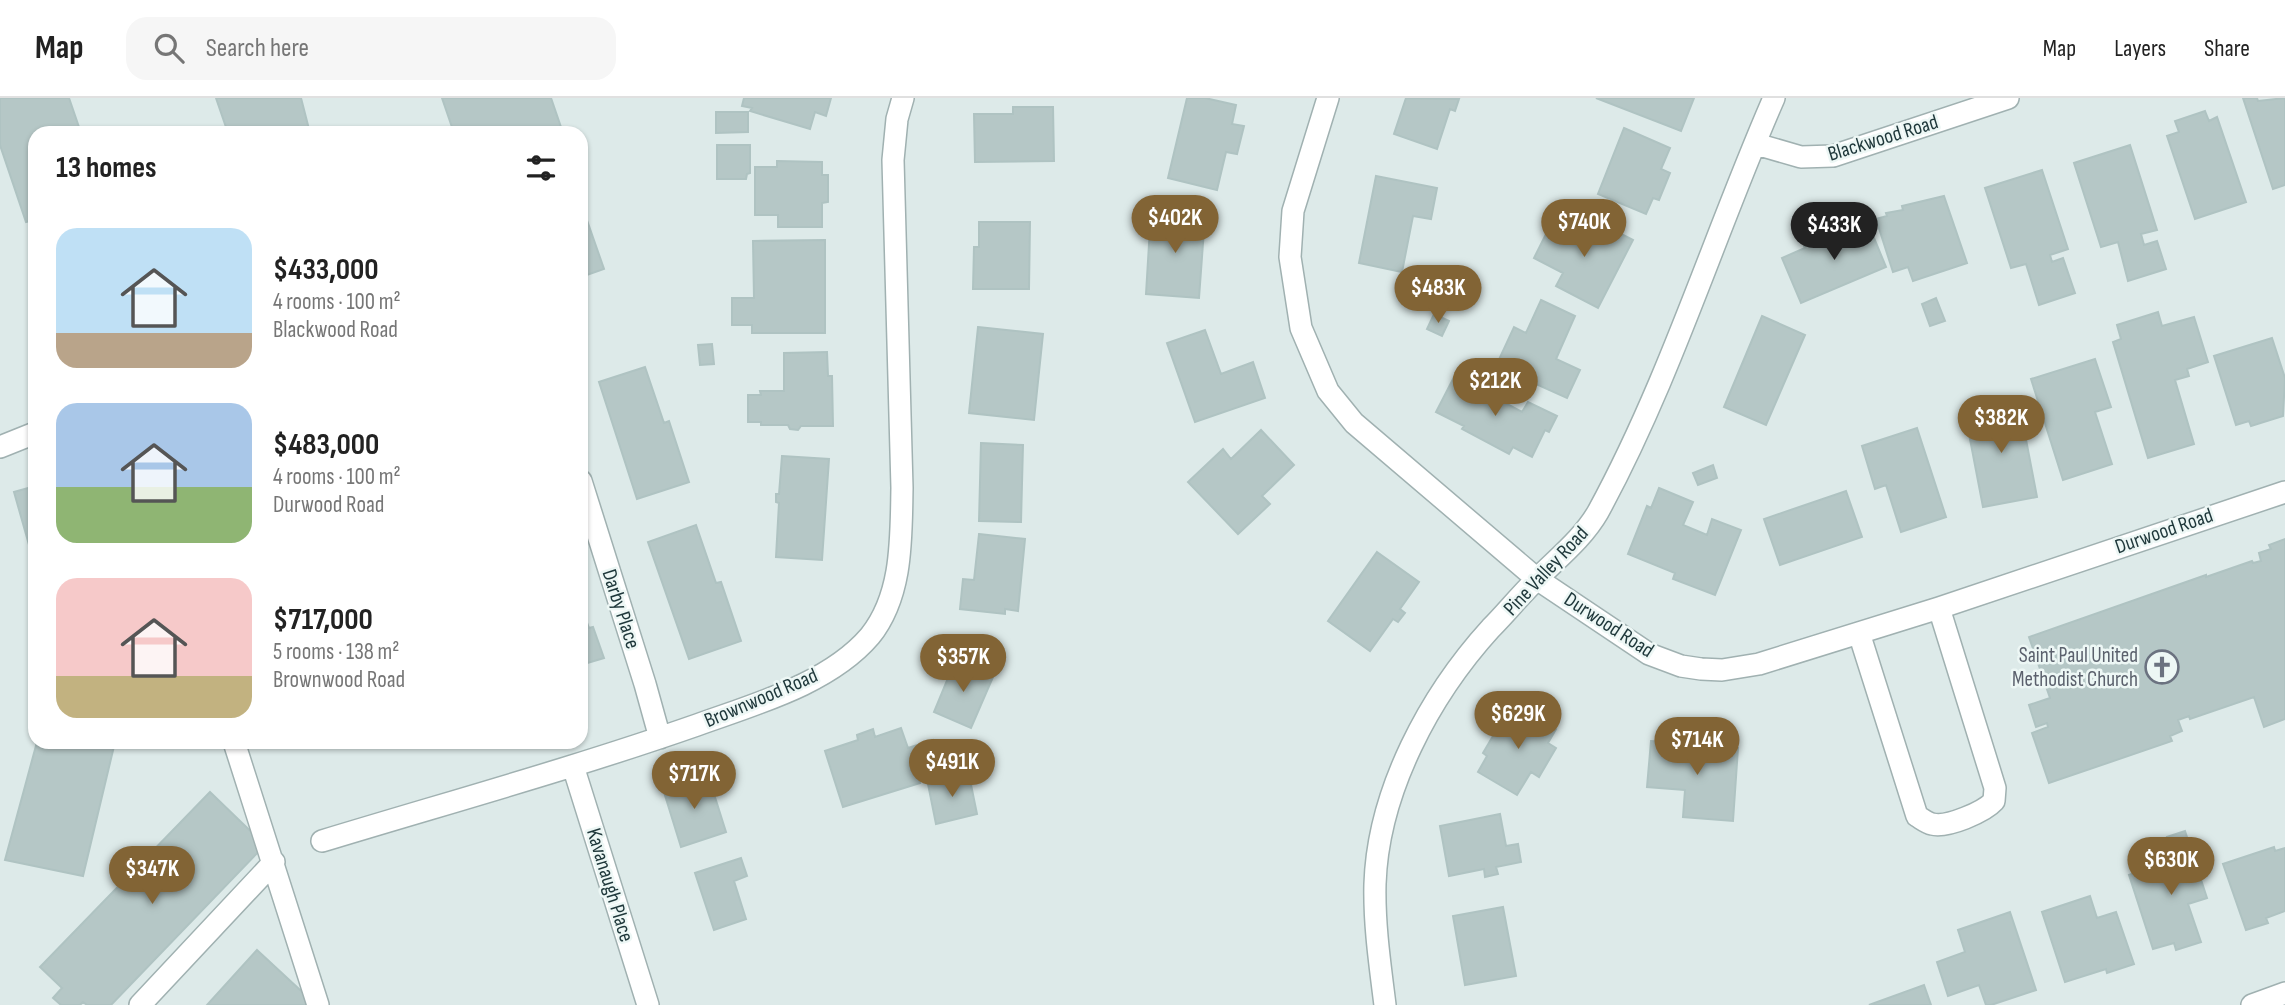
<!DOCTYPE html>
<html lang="en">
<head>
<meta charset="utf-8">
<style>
	body { margin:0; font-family:"Sofia Sans Condensed",sans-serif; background:#f6f6f6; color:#222; height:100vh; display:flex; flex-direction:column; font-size:26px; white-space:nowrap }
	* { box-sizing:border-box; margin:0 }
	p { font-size:23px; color:#767676 }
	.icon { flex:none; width:38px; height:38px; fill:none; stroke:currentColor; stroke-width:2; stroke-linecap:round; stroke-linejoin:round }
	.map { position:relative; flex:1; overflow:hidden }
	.side { position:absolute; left:28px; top:28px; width:560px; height:623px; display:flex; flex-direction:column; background:#fff; border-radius:21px; box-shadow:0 2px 5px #0004 }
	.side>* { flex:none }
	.price { position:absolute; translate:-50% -60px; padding:0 16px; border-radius:24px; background:#826435; color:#fff; font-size:23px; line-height:46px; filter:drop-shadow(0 2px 4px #0008) }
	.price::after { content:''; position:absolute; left:50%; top:42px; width:21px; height:16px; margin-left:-10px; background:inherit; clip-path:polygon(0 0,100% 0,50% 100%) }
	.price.on { background:#222; color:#fff }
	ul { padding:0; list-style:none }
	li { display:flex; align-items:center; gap:21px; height:175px; padding:0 28px }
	li span { display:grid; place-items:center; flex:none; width:196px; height:140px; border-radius:21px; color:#555 }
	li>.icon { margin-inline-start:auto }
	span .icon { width:84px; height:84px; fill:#fffc; stroke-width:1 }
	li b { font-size:30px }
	h2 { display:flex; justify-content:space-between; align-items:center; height:84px; padding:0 28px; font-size:30px }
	header { display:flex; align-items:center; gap:42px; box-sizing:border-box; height:98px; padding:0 35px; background:#fff; border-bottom:2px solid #e0e0e0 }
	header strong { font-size:33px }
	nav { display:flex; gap:38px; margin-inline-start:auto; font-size:24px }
	.search { width:490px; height:63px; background:#f6f6f6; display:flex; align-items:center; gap:18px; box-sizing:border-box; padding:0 24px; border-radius:21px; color:#767676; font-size:26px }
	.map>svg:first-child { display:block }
	.building { fill:#b5c7c6; stroke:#afc3c2; stroke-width:2 }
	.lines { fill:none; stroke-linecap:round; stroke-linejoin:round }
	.minor-casing { stroke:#a0b1b1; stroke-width:24 }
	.minor { stroke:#fff; stroke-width:21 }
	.labels { text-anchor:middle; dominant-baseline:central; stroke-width:5; stroke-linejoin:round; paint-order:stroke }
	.street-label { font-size:21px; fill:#1e373a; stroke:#edf7f5 }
	.worship-label { font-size:21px; fill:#5b616d; stroke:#edf7f5; text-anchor:end }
</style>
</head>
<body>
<header>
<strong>Map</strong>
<div class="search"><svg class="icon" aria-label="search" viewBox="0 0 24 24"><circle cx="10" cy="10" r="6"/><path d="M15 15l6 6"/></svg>Search here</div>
<nav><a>Map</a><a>Layers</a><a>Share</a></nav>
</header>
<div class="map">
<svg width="2285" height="907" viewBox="0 0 2285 907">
	<rect width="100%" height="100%" fill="#ddeae9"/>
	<path class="building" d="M 0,0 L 69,0 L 81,35 L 35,35 L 35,130 L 33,131 L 30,123 L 26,124 L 0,47 Z
		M 216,0 L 301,0 L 310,35 L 228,35 Z
		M 442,0 L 551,0 L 563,35 L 454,35 Z
		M 744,0 L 831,0 L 826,18 L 815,14 L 810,31 L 750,13 L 752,10 L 742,8 Z
		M 1187,0 L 1205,0 L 1236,7 L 1232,26 L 1244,28 L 1237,56 L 1226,54 L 1217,92 L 1168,80 Z
		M 1406,0 L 1459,1 L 1455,13 L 1450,11 L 1437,51 L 1394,36 Z
		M 1596,0 L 1694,0 L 1681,33 Z
		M 2243,0 L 2257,0 L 2258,3 L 2285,0 L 2285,87 L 2273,91 Z
		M 1013,9 L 1053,9 L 1054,63 L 975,64 L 974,16 L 1013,16 Z
		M 2205,13 L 2209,23 L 2217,19 L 2246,104 L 2195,121 L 2167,38 L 2179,34 L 2175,23 Z
		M 716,14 L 748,14 L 748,34 L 716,35 Z
		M 1624,30 L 1670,50 L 1661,71 L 1670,75 L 1659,102 L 1653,100 L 1646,116 L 1598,96 Z
		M 717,47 L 750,47 L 750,75 L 747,76 L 746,81 L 717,81 Z
		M 2130,47 L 2157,132 L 2141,136 L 2144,147 L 2157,143 L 2166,171 L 2128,183 L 2118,144 L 2101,149 L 2074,65 Z
		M 777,63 L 822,64 L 822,77 L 828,77 L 828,104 L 822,105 L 822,129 L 778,129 L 778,117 L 755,117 L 755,69 L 777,69 Z
		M 2042,72 L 2068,151 L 2050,157 L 2052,164 L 2063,160 L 2075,195 L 2039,207 L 2026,166 L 2011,170 L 1985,90 Z
		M 1376,78 L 1437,90 L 1431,121 L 1413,118 L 1402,174 L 1359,165 Z
		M 1944,98 L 1967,165 L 1913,183 L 1908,169 L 1893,174 L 1876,121 L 1887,118 L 1886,115 L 1903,112 L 1902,108 Z
		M 581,105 L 604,171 L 581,179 Z
		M 1151,113 L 1205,118 L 1199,200 L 1146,196 Z
		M 1553,122 L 1587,140 L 1596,123 L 1633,142 L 1598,210 L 1556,188 L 1563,175 L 1534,160 Z
		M 1867,123 L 1886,169 L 1801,205 L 1782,160 L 1805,150 L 1804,148 Z
		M 979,124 L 1030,124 L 1029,191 L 973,191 L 974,149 L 979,149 Z
		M 825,142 L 825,235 L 752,235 L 752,227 L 732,227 L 732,200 L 754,200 L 753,143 Z
		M 1936,200 L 1945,223 L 1930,228 L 1922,206 Z
		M 1541,202 L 1575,218 L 1556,261 L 1580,272 L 1567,300 L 1496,268 L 1514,229 L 1526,235 Z
		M 2158,214 L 2162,228 L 2194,219 L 2208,264 L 2187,271 L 2189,278 L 2175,282 L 2194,346 L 2148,360 L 2113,244 L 2121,241 L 2117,227 Z
		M 1434,216 L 1449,223 L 1442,238 L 1427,231 Z
		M 1762,218 L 1805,237 L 1766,327 L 1724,309 Z
		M 978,229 L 1043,236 L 1034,322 L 969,315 Z
		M 1205,232 L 1221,276 L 1253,264 L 1265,300 L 1195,324 L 1167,245 Z
		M 2272,240 L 2285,280 L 2283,318 L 2251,328 L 2249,323 L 2236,327 L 2214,258 Z
		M 712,246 L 714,266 L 700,267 L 698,247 Z
		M 827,254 L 828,278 L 832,278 L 833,328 L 801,328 L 798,332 L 790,331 L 788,327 L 761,327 L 761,324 L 748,324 L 748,297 L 761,297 L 760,293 L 784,293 L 784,255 Z
		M 2095,261 L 2111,309 L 2095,314 L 2112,366 L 2063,382 L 2031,281 Z
		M 645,269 L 664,325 L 669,323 L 689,384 L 637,401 L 599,284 Z
		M 1454,279 L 1475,290 L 1478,285 L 1492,292 L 1490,297 L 1522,314 L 1528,304 L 1557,318 L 1549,334 L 1545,332 L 1532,359 L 1513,349 L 1509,356 L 1462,331 L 1464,328 L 1436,314 Z
		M 2019,305 L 2037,399 L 1983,409 L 1965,315 Z
		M 1917,330 L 1946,419 L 1901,434 L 1886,387 L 1875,391 L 1862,348 Z
		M 1261,332 L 1294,367 L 1262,398 L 1270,406 L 1238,436 L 1188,384 L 1223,351 L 1231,361 Z
		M 981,345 L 1023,347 L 1021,424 L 979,423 Z
		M 782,358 L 829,361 L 822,462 L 776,459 L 779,405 L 776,404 L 776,396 L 779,396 Z
		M 1713,367 L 1717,380 L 1698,387 L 1693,375 Z
		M 35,388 L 35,468 L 14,394 Z
		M 1659,390 L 1693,404 L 1683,427 L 1707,437 L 1712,421 L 1741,432 L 1715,497 L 1673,481 L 1675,475 L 1628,456 L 1647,408 L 1651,410 Z
		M 1846,393 L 1862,439 L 1780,467 L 1764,421 Z
		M 696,427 L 716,485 L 721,484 L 741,543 L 689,561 L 648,444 Z
		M 979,436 L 1025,441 L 1018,513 L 1005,511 L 1005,516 L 960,511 L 963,481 L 974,482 Z
		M 2285,441 L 2285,621 L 2264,629 L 2254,599 L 2190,621 L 2189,618 L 2178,622 L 2182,633 L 2170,638 L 2172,643 L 2049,685 L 2032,635 L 2048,629 L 2047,625 L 2036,629 L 2029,607 L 2050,600 L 2029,539 L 2206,477 L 2206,479 L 2252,463 L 2253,465 L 2261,463 L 2259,455 L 2271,451 L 2269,447 Z
		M 1377,454 L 1419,484 L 1400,511 L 1405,515 L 1398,524 L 1393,521 L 1370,553 L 1328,523 Z
		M 581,508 L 589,530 L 593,529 L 604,560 L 581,567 Z
		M 955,563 L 993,579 L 971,630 L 934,614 Z
		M 1516,608 L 1556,631 L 1548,645 L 1556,650 L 1539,679 L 1531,674 L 1517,697 L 1478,674 L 1487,658 L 1483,655 L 1503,621 L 1507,623 Z
		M 901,630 L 908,650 L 933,642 L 944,673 L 919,681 L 920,685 L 843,709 L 825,653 L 858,642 L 857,637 L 873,631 L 875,639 Z
		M 1651,643 L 1738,650 L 1733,723 L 1683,719 L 1685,692 L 1647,689 Z
		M 37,644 L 115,644 L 83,778 L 5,762 Z
		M 708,677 L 726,734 L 681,749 L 663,691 Z
		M 969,677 L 977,716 L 936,726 L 928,686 Z
		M 210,694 L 265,747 L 111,907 L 87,907 L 83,904 L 80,907 L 61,907 L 53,900 L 62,890 L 40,869 Z
		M 1500,716 L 1506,748 L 1518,746 L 1521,764 L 1496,769 L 1498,776 L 1485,779 L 1484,771 L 1449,778 L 1440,728 Z
		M 2185,733 L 2207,800 L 2188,806 L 2201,844 L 2176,852 L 2174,845 L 2153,851 L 2129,777 L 2174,762 L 2167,739 Z
		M 2274,749 L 2275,753 L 2285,750 L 2285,813 L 2266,820 L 2268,825 L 2246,832 L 2223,766 Z
		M 741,760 L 747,778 L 734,783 L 746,821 L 714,832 L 695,775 Z
		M 2090,798 L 2097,820 L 2116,814 L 2134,866 L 2107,875 L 2106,871 L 2065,884 L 2042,814 Z
		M 1503,809 L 1516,878 L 1465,887 L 1453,818 Z
		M 2010,814 L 2036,892 L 1991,907 L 1986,907 L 1979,887 L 1948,898 L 1937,864 L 1965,854 L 1958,832 Z
		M 257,852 L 313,904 L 311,907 L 207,907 Z
		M 1924,887 L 1931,907 L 1869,907 Z"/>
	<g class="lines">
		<defs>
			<path id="minor" d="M 1328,0 L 1293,113 L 1290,159 L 1301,230 L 1328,293 L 1354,325 L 1537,481 L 1649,556 L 1681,568 L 1701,571 L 1722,572 L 1759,566 L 1939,510 L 2285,394
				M 1756,46 L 1801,59 L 1833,58 L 2008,0
				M 0,349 L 35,335
				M 581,383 L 645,586 L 660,640
				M 1859,535 L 1917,718 C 1922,721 1927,725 1932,726 C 1947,730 1984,714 1994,703 L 1995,690 L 1939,510
				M 234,644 L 318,907
				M 573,668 L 648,907
				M 322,743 C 447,705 574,670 697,627 C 755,606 829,586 870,538 C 903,497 901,440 902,390 L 893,62 L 897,21 L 903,0
				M 140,907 L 274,764
				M 1385,907 C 1380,867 1374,826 1375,786 C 1378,693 1430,597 1491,530 C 1507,514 1521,496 1538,480 C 1559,459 1583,440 1598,414 C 1670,282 1714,137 1774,0
				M 2252,907 L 2285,895"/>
		</defs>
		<use href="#minor" class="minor-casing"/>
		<use href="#minor" class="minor"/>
	</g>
	<defs>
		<symbol id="church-ring" viewBox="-11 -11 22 22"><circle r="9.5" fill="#edf7f5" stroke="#6b7280" stroke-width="1.5"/><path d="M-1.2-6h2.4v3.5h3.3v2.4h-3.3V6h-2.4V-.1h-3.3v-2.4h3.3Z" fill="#6b7280"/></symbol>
	</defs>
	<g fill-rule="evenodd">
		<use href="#church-ring" x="2143" y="550" width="38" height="38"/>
	</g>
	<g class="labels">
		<g class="street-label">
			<text transform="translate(1883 40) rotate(-17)">Blackwood Road</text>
			<text transform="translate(2164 433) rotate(-19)">Durwood Road</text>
			<text transform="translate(1546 473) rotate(-47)">Pine Valley Road</text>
			<text transform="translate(621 511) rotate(72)">Darby Place</text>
			<text transform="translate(1609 527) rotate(33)">Durwood Road</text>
			<text transform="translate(761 600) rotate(-23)">Brownwood Road</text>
			<text transform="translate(610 787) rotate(73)">Kavanaugh Place</text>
		</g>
		<g class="worship-label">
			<text x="2138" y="557">Saint Paul United<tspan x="2138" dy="24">Methodist Church</tspan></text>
		</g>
	</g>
</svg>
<b class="price" style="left:1175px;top:157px">$402K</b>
<b class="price" style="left:1584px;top:161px">$740K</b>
<b class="price on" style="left:1834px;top:164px">$433K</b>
<b class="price" style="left:1438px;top:227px">$483K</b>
<b class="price" style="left:1495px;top:320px">$212K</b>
<b class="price" style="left:2001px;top:357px">$382K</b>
<b class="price" style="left:963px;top:596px">$357K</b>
<b class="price" style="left:1518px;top:653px">$629K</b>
<b class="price" style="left:1697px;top:679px">$714K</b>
<b class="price" style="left:952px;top:701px">$491K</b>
<b class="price" style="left:694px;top:713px">$717K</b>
<b class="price" style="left:2171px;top:799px">$630K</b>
<b class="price" style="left:152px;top:808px">$347K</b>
<section class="side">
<h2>13 homes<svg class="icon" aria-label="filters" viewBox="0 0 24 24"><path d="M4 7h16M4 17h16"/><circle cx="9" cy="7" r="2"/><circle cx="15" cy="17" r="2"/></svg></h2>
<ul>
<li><span style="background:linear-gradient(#bfe0f5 75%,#b9a48a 0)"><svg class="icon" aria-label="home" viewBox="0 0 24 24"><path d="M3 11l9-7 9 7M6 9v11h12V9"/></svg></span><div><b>$433,000</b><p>4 rooms · 100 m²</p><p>Blackwood Road</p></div></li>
<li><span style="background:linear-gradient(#a9c7e8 60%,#8fb573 0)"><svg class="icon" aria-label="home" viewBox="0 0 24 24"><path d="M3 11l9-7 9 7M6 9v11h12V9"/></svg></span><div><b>$483,000</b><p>4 rooms · 100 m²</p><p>Durwood Road</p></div></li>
<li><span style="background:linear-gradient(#f6c9c9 70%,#c2b280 0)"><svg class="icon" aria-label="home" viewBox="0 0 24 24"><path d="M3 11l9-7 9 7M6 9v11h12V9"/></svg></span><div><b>$717,000</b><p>5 rooms · 138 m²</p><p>Brownwood Road</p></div></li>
</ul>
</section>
</div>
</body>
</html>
